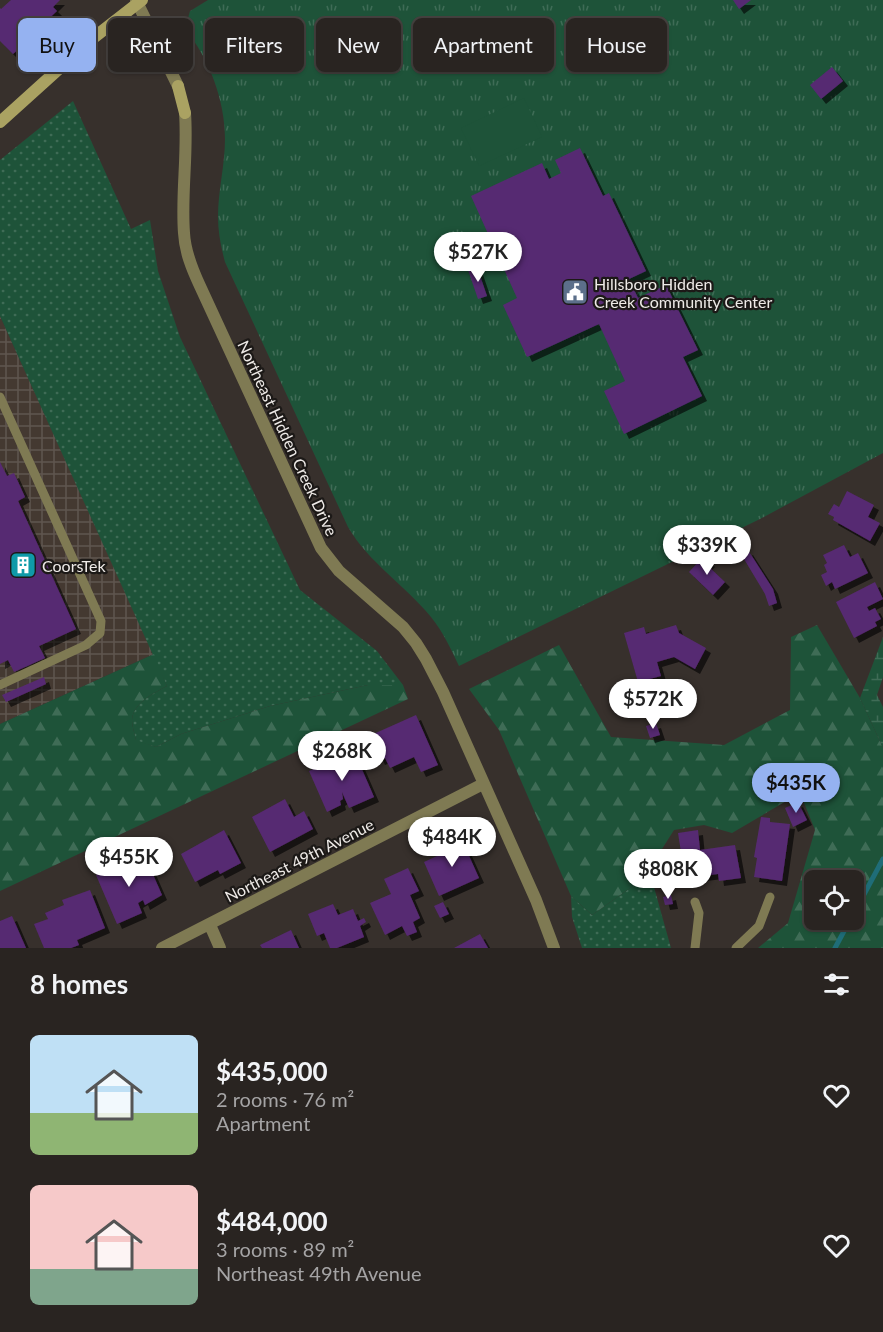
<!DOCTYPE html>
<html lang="en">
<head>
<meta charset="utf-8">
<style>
	body { margin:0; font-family:Lato,sans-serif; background:#312c2a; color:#f1f3f6; height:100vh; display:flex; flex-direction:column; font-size:22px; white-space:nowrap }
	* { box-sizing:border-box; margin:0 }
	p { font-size:20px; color:#a5a4a5 }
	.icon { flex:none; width:33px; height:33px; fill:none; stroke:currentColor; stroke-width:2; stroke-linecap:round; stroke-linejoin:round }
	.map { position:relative; height:948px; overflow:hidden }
	.panel { display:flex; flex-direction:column; background:#292421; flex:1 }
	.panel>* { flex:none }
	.banner { position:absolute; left:18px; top:18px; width:848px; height:54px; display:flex; gap:12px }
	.buttons { position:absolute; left:804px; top:870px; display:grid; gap:12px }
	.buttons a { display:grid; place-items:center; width:60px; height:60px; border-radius:9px; background:#292421; box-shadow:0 2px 4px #0004,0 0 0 2px #45413f; font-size:30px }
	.price { position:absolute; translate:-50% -51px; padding:0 14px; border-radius:21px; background:#fff; color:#222; font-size:20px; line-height:39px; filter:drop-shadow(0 2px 3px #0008) }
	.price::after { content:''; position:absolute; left:50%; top:36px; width:18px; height:14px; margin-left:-9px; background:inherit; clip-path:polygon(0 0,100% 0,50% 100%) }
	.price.selected { background:#95b2f1; color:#111 }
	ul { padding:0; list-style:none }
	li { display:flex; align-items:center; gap:18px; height:150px; padding:0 30px }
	li span { display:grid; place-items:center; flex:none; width:168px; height:120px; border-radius:9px; color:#555 }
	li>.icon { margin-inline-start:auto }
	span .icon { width:72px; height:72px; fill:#fffc; stroke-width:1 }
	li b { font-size:26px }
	h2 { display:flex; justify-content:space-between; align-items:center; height:72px; padding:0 30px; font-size:26px }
	.chip { padding:0 21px; border-radius:9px; background:#292421; box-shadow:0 2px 4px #0004,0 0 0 2px #45413f; font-size:21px; line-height:54px }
	.chip.selected { background:#95b2f1; color:#111 }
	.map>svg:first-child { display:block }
	.industrial { fill:url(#industrial-grid) }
	.grass { fill:url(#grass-dots) }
	.forest { fill:url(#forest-firs); fill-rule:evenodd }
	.wetland { fill:url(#wetland-marsh) }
	.park { fill:url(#park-tufts) }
	.pitch { fill:#1e5339 }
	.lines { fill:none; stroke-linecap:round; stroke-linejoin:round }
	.stream { stroke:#1f6d78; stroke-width:5 }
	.building { fill:#572972; filter:url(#shadow) }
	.lane { stroke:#7f7a53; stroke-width:9 }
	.street { stroke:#7f7a53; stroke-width:12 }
	.secondary { stroke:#aaa262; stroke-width:12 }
	.labels { text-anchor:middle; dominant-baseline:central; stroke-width:4.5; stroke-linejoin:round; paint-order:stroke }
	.poi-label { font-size:16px; fill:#eeeae7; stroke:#1c1917; text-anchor:start }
	.street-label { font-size:16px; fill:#eeeae7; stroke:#1c1917 }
</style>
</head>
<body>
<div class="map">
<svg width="883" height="948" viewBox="0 0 883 948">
	<defs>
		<pattern id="industrial-grid" width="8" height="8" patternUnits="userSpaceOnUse" patternTransform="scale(1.5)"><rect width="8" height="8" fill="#443931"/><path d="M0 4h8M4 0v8" fill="none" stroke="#5f564f"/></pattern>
		<pattern id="grass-dots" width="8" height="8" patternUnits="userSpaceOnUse" patternTransform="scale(1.5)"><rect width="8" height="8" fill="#1e5339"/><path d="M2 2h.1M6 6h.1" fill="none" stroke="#3f6c56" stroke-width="1.8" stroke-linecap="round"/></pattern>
		<pattern id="forest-firs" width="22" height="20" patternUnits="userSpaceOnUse" patternTransform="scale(1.5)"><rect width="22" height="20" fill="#1e5339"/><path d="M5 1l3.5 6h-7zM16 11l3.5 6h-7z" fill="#3f6c56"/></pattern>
		<pattern id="wetland-marsh" width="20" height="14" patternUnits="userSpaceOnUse" patternTransform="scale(1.5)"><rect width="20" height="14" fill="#1e5339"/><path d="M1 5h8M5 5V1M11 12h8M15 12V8" fill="none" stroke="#3f6c56"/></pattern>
		<pattern id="park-tufts" width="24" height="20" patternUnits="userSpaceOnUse" patternTransform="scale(1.5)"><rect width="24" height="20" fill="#1e5339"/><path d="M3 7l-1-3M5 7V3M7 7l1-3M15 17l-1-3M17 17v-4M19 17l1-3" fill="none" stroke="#3f6c56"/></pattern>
		<filter id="shadow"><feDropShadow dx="5" dy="5" stdDeviation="0" flood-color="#0009"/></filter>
	</defs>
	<rect width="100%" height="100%" fill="#37302c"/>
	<path class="industrial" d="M 0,316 L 154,654 L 0,724 Z"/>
	<path class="grass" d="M 73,101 L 131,229 L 150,220 L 158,271 L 180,337 L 300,590 L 377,651 L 403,685 L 368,685 L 270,706 L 181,734 L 156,747 L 136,741 C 135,735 132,726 132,720 C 133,703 154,693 167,686 L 0,316 L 0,160 Z
		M 651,868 L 652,880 L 671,948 L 582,948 L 572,917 L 571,896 L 592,915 L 643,879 Z"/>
	<path class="forest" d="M 817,625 L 860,698 L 883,748 L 883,948 L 758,948 L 788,923 L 815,830 L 800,793 L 732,833 L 704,825 L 674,830 L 643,879 L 592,915 L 571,896 L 499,730 L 469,689 L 559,645 L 611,737 L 724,745 L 790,710 L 791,637 ZM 814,880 L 854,880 L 854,920 L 814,920 Z
		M 154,654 L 167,686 C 154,693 133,703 132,720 C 132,726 135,735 136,740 L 156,747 L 181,734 L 270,706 L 368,685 L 403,685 L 408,699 L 0,891 L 0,724 Z"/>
	<path class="wetland" d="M 883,637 L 883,677 L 877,695 L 883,707 L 883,748 L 860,698 Z"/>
	<path class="park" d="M 208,0 L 883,0 L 883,453 L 760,519 L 459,666 C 451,649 443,632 431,617 C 405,585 369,563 348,527 L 225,262 C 221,247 218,232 218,217 C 218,191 225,165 225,139 C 225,100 209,58 185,29 L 190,11 Z"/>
	<path class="pitch" d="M 524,98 L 542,137 L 479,166 L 461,128 Z"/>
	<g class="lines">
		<path class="stream" d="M 854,913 L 883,859
			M 835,948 L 850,920"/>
	</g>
	<path class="building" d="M 11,0 L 60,0 L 53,7 L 57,11 L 41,26 L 43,28 L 13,54 L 0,41 L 0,8 L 1,9 Z
		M 733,0 L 751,0 L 739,9 Z
		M 832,67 L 843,81 L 821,99 L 810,85 Z
		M 580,148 L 603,196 L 609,193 L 646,271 L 629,279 L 638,298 L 666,285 L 698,350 L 683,357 L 702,396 L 624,434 L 604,391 L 625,381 L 599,324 L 527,357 L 503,305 L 517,298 L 471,196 L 542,163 L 549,179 L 561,173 L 555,160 Z
		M 477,267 L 487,296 L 478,299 L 468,270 Z
		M 0,462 L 7,476 L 14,473 L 25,497 L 18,501 L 76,629 L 39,646 L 45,658 L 14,672 L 8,660 L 0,664 Z
		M 847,491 L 874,505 L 868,517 L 880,523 L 870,541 L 833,520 L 834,517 L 828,514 L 834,504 L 839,507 Z
		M 844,545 L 850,557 L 858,553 L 868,573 L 835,589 L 832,582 L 826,586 L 821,575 L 827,572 L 824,565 L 827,563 L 823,555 Z
		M 748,550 L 773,589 L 777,603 L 769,606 L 765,594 L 741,554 Z
		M 703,557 L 710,562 L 707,565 L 725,582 L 713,595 L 689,572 Z
		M 875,582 L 883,599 L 867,607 L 869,611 L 875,608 L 881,619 L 875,622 L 877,626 L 854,638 L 836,602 Z
		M 676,625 L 679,633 L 706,648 L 695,669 L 674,657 L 657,662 L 661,676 L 638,682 L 624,633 L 644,627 L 646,634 Z
		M 44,677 L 46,684 L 6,702 L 2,695 Z
		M 416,715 L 438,765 L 421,772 L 414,757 L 390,768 L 385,758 L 380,760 L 369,736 Z
		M 656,723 L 660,735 L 650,738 L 646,726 Z
		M 354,751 L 374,797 L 349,808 L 342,792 L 343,799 L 340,801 L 341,805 L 327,812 L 309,771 Z
		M 285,799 L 294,817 L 304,811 L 313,829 L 270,852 L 252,817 Z
		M 798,802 L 807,820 L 793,827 L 785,808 Z
		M 761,817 L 770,818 L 770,822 L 790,824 L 782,881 L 754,877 L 757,858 L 754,857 Z
		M 224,830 L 241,863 L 220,874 L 218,870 L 195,882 L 181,854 Z
		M 698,830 L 700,850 L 735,845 L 741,878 L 719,881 L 718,874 L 685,878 L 685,875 L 668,877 L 665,854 L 681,852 L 678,833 Z
		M 461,838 L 479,878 L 439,896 L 424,862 L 450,850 L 447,844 Z
		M 144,854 L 162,895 L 145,905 L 143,900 L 138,903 L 142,913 L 117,924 L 96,875 Z
		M 408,868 L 419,891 L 410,895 L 420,918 L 413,922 L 417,932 L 407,936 L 402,926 L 385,935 L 370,903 L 391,894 L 384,879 Z
		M 90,890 L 105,928 L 77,940 L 79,945 L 71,948 L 44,948 L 34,924 L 48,919 L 45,913 L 64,905 L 62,900 Z
		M 671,895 L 673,904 L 665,905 L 663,897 Z
		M 443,902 L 449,914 L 440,918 L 434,906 Z
		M 333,904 L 338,915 L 353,909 L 358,921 L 364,918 L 366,922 L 360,926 L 364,937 L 337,948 L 330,948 L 324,933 L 317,936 L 308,914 Z
		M 12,916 L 26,948 L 0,948 L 0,921 Z
		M 291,930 L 299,948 L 262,948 L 260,945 Z
		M 480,934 L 488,948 L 454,948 Z"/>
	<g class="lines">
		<path class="lane" d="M 0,397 L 101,621 L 100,633 L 86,645 L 0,685
			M 695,948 L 699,913 L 695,902
			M 736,948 L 759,926 L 770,897"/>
		<path class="street" d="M 136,0 L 178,86
			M 185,113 C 188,154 181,194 184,233 C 185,252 192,269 200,286 L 321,548 L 339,571 L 403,627 L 416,643 L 426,659 L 443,692 L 536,900 L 554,948
			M 210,925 L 220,948
			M 162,948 L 483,784"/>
		<path class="secondary" d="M 178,86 L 185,113
			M 0,122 L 92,39 L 142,0"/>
	</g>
	<defs>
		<symbol id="civic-square" viewBox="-11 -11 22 22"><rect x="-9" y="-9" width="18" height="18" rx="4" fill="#5c6f8a" stroke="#1c1917"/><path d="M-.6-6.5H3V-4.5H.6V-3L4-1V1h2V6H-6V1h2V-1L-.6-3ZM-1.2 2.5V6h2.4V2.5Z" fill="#fff"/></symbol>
		<symbol id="building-square" viewBox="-11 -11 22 22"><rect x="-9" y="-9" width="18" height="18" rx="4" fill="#0f9aa8" stroke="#1c1917"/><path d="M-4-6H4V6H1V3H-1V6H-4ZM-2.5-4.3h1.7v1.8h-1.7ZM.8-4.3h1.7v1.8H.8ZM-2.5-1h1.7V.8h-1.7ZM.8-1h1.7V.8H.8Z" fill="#fff"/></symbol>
	</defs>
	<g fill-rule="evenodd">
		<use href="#civic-square" x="560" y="277" width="30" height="30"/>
		<use href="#building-square" x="8" y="550" width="30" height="30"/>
	</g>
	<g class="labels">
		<g class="poi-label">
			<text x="594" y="283">Hillsboro Hidden<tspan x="594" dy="18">Creek Community Center</tspan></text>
			<text x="42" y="565">CoorsTek</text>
		</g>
		<g class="street-label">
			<text transform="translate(288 438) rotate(65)">Northeast Hidden Creek Drive</text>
			<text transform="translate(299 860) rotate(-27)">Northeast 49th Avenue</text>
		</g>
	</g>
</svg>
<div class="buttons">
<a><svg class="icon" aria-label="locate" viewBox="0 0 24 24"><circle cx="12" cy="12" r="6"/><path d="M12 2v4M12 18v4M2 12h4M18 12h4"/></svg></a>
</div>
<b class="price" style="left:478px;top:283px">$527K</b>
<b class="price" style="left:707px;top:576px">$339K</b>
<b class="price" style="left:653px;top:730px">$572K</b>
<b class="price" style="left:342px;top:782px">$268K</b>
<b class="price selected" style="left:796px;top:814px">$435K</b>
<b class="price" style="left:452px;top:868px">$484K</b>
<b class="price" style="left:129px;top:888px">$455K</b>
<b class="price" style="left:668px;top:900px">$808K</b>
<div class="banner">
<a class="chip selected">Buy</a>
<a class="chip">Rent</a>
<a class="chip">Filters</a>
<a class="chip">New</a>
<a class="chip">Apartment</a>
<a class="chip">House</a>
</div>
</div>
<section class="panel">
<h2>8 homes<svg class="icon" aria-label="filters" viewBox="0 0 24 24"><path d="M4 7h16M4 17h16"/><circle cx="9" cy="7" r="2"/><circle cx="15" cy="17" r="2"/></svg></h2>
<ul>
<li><span style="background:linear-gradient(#bfe0f5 65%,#8fb573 0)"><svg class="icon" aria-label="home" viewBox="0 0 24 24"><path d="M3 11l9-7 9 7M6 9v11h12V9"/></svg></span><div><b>$435,000</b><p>2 rooms · 76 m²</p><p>Apartment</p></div><svg class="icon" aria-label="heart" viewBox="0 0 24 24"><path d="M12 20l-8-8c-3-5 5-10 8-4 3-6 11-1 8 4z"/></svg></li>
<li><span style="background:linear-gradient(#f6c9c9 70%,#7fa58c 0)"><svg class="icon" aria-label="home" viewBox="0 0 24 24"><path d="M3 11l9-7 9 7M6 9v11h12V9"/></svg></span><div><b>$484,000</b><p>3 rooms · 89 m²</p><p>Northeast 49th Avenue</p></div><svg class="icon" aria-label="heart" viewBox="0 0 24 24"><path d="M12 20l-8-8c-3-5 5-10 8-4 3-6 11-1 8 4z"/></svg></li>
</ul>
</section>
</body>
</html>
